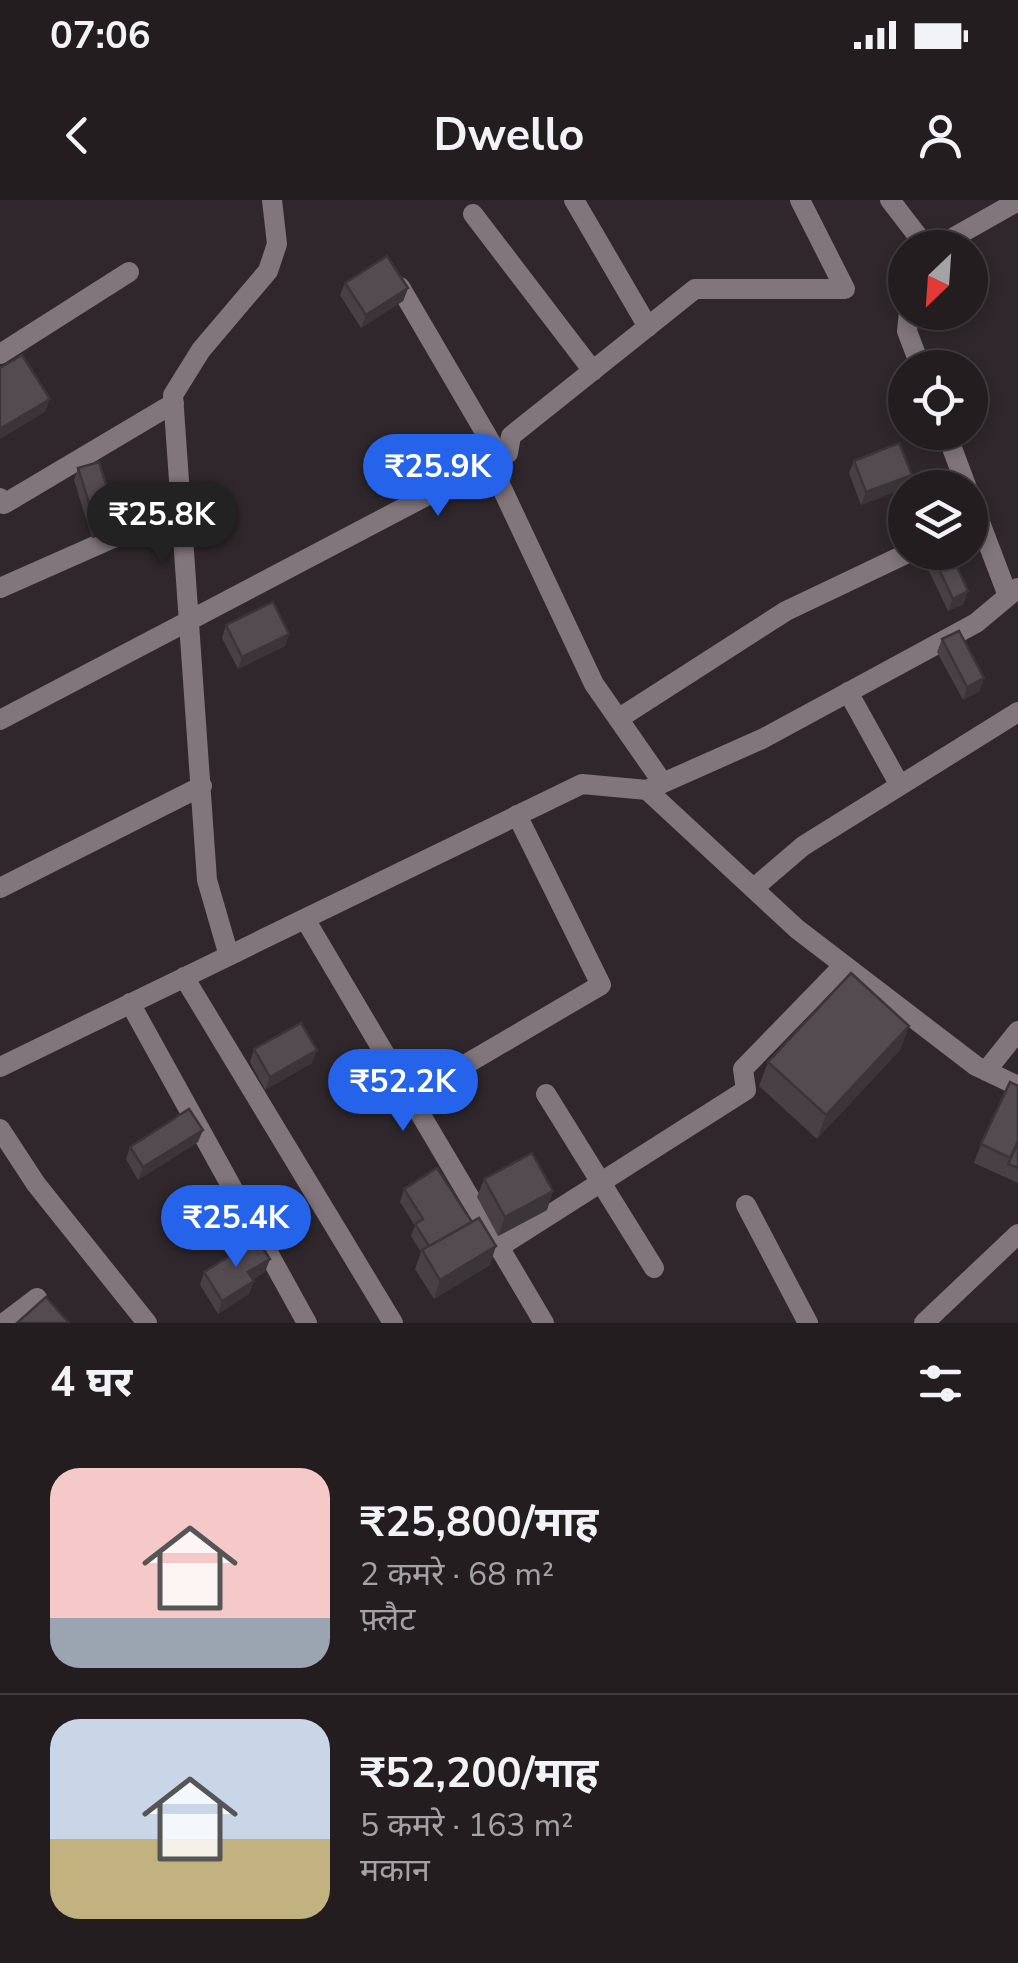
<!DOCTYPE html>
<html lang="hi">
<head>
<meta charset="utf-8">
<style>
	body { margin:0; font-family:"Nunito Sans","Noto Sans Devanagari",sans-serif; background:#2b2629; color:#f1f3f6; height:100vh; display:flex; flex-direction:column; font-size:38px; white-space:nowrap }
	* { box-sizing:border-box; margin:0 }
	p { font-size:32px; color:#a3a2a5 }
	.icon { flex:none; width:55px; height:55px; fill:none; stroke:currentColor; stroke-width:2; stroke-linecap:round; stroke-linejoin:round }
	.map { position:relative; height:1123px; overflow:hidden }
	.drawer { display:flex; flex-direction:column; background:#231d20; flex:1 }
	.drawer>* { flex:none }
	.needle { width:65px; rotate:205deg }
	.fabs { position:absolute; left:888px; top:30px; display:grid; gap:20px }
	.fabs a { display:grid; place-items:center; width:100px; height:100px; border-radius:50%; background:#231d20; box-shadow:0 5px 15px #0003,0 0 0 2px #403b3e; font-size:50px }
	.price { position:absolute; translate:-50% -85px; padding:0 22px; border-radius:35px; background:#2563eb; color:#fff; font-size:32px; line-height:65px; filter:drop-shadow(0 2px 5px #0008) }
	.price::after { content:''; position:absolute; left:50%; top:60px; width:30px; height:22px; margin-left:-15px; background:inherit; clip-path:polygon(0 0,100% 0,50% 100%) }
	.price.current { background:#222; color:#fff }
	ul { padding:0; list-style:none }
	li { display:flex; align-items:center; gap:30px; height:250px; padding:0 50px }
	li+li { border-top:2px solid #403b3e }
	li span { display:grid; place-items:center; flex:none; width:280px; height:200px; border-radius:30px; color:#555 }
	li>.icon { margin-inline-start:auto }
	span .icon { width:120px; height:120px; fill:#fffc; stroke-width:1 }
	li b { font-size:42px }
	h2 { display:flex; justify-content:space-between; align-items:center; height:120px; padding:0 50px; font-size:42px }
	.status { display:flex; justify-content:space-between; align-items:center; height:70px; padding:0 50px; background:#231d20; direction:ltr }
	.status svg { height:28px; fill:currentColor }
	header { display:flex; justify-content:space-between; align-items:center; height:130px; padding:0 50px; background:#231d20; font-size:45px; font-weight:700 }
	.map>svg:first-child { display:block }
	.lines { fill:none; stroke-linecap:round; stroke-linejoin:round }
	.street { stroke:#80767b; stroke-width:20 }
	.wall { fill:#484045 }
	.shaded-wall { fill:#3b3438 }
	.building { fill:#544b50; stroke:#3b3438; stroke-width:2.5 }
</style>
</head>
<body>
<div class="status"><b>07:06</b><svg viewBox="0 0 49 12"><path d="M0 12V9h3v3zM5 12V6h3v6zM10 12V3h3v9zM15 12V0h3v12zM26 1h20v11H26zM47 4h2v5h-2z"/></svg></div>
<header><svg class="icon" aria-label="back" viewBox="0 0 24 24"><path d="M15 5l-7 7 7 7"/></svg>Dwello<svg class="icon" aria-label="person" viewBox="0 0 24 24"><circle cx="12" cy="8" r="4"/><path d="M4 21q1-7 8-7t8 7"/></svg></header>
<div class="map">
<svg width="1018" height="1123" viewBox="0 0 1018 1123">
	<rect width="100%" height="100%" fill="#2f272b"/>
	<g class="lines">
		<path class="street" d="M 574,0 L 648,127
			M 890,0 L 927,48
			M 473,14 L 593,171
			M 935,48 L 1018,1
			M 400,87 L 500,258
			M 909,112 L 907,131 L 921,168
			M 0,154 L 129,72
			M 946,232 L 967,288
			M 490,263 L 594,484 L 663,583
			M 970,296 L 1008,396
			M 0,298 L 4,304 L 174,203
			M 0,388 L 183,307
			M 848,492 L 898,582
			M 621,517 L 786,411 L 910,352
			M 0,520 L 508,253 L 511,236 L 695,89 L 845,89 L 800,0
			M 647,590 L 797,729 L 976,866 L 1018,886
			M 0,688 L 202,586
			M 754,688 L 803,646 L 1018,512
			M 305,719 L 544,1123
			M 229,756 L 207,680 L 173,195 L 201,150 L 268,71 L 277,44 L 272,0
			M 184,777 L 393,1123
			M 130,803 L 307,1123
			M 0,867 L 582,584 L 647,590 L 762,539 L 976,423 L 1018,388
			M 986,871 L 1018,831
			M 546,894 L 654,1068
			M 410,897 L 601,785 L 517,615
			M 0,929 L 36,984 L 147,1123
			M 746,1005 L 808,1123
			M 499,1047 L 746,890 L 743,869 L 844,765
			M 4,1123 L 37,1098
			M 924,1123 L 1018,1034"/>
	</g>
	<path class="wall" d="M 345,83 L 408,88 L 403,101 L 361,128 L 340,95 Z
		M 854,261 L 912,275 L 907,287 L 861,305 L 849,273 Z
		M 78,268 L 117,319 L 113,332 L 92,338 L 74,280 Z
		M 922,352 L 950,352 L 964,404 L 948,411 L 921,354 Z
		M 226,425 L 289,434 L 285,446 L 238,469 L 222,438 Z
		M 942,439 L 984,478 L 980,491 L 963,500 L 937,452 Z
		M 909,826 L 900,850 L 817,939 L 759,886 L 768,862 Z
		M 254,849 L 312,863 L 265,890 L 250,862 Z
		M 1018,886 L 1018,983 L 974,963 L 981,944 Z
		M 198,942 L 138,980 L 126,959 L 130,947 Z
		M 484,979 L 547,1010 L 498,1036 L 477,997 Z
		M 404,989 L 490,1065 L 434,1099 L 415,1069 L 421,1052 L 411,1036 L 415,1026 L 400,1002 Z
		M 204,1072 L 265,1072 L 252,1080 L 254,1081 L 249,1094 L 218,1114 L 200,1085 Z"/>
	<path class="shaded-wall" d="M 408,88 L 403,101 L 361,128 L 366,115 Z
		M 50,199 L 45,212 L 0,239 L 0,229 Z
		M 912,275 L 907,287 L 861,305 L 866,292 Z
		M 117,319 L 113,332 L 92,338 L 96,325 Z
		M 968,391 L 964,404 L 948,411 L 953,399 Z
		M 289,434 L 285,446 L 238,469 L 242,457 Z
		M 984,478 L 980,491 L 963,500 L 967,487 Z
		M 909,826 L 900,850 L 817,939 L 826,915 Z
		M 317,850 L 312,863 L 265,890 L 270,877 Z
		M 203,930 L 198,942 L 138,980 L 143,967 Z
		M 553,991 L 547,1010 L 498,1036 L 505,1017 Z
		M 496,1046 L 490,1065 L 434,1099 L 440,1080 Z
		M 270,1059 L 265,1072 L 243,1085 L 248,1072 Z
		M 254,1081 L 249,1094 L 218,1114 L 222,1101 Z"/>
	<path class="building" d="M 387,56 L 408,88 L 366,115 L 345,83 Z
		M 22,155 L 50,199 L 0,229 L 0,168 Z
		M 899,243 L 912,275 L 866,292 L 854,261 Z
		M 99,262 L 117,319 L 96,325 L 78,268 Z
		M 931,352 L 950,352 L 968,391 L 953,399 Z
		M 273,402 L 289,434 L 242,457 L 226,425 Z
		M 959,431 L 984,478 L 967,487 L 942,439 Z
		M 851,773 L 909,826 L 826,915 L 768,862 Z
		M 301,823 L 317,850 L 270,877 L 254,849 Z
		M 1010,882 L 1018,886 L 1018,941 L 1010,958 L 981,944 Z
		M 189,909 L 203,930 L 143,967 L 130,947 Z
		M 1018,943 L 1018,968 L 1008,964 Z
		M 532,953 L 553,991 L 505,1017 L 484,979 Z
		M 437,968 L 472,1022 L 429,1046 L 415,1024 L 423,1019 L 404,989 Z
		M 479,1018 L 496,1046 L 440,1080 L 422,1050 Z
		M 257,1039 L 270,1059 L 248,1072 L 254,1081 L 222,1101 L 204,1072 Z
		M 46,1097 L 69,1123 L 17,1123 Z"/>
</svg>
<div class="fabs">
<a><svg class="needle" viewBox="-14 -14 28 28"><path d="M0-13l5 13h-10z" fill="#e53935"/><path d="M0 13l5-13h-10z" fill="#a3a2a5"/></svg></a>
<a><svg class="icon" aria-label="locate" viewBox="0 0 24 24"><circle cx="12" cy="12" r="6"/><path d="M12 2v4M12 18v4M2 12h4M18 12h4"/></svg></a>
<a><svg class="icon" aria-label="layers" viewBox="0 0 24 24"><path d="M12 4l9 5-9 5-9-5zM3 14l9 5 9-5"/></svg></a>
</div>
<b class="price" style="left:438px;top:319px">₹25.9K</b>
<b class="price current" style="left:162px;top:367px">₹25.8K</b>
<b class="price" style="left:403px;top:934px">₹52.2K</b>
<b class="price" style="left:236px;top:1070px">₹25.4K</b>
</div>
<section class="drawer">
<h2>4 घर<svg class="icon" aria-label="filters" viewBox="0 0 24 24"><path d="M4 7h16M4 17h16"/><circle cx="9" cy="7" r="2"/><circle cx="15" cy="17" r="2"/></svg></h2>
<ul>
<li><span style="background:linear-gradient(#f6c9c9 75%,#9aa5b1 0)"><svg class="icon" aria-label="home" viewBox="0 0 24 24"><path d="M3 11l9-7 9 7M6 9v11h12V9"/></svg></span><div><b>₹25,800/माह</b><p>2 कमरे · 68 m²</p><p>फ़्लैट</p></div></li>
<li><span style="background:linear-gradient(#c9d6e8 60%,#c2b280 0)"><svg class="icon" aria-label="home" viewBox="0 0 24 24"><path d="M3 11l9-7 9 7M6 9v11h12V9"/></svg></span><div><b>₹52,200/माह</b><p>5 कमरे · 163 m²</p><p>मकान</p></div></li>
</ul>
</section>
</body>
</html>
